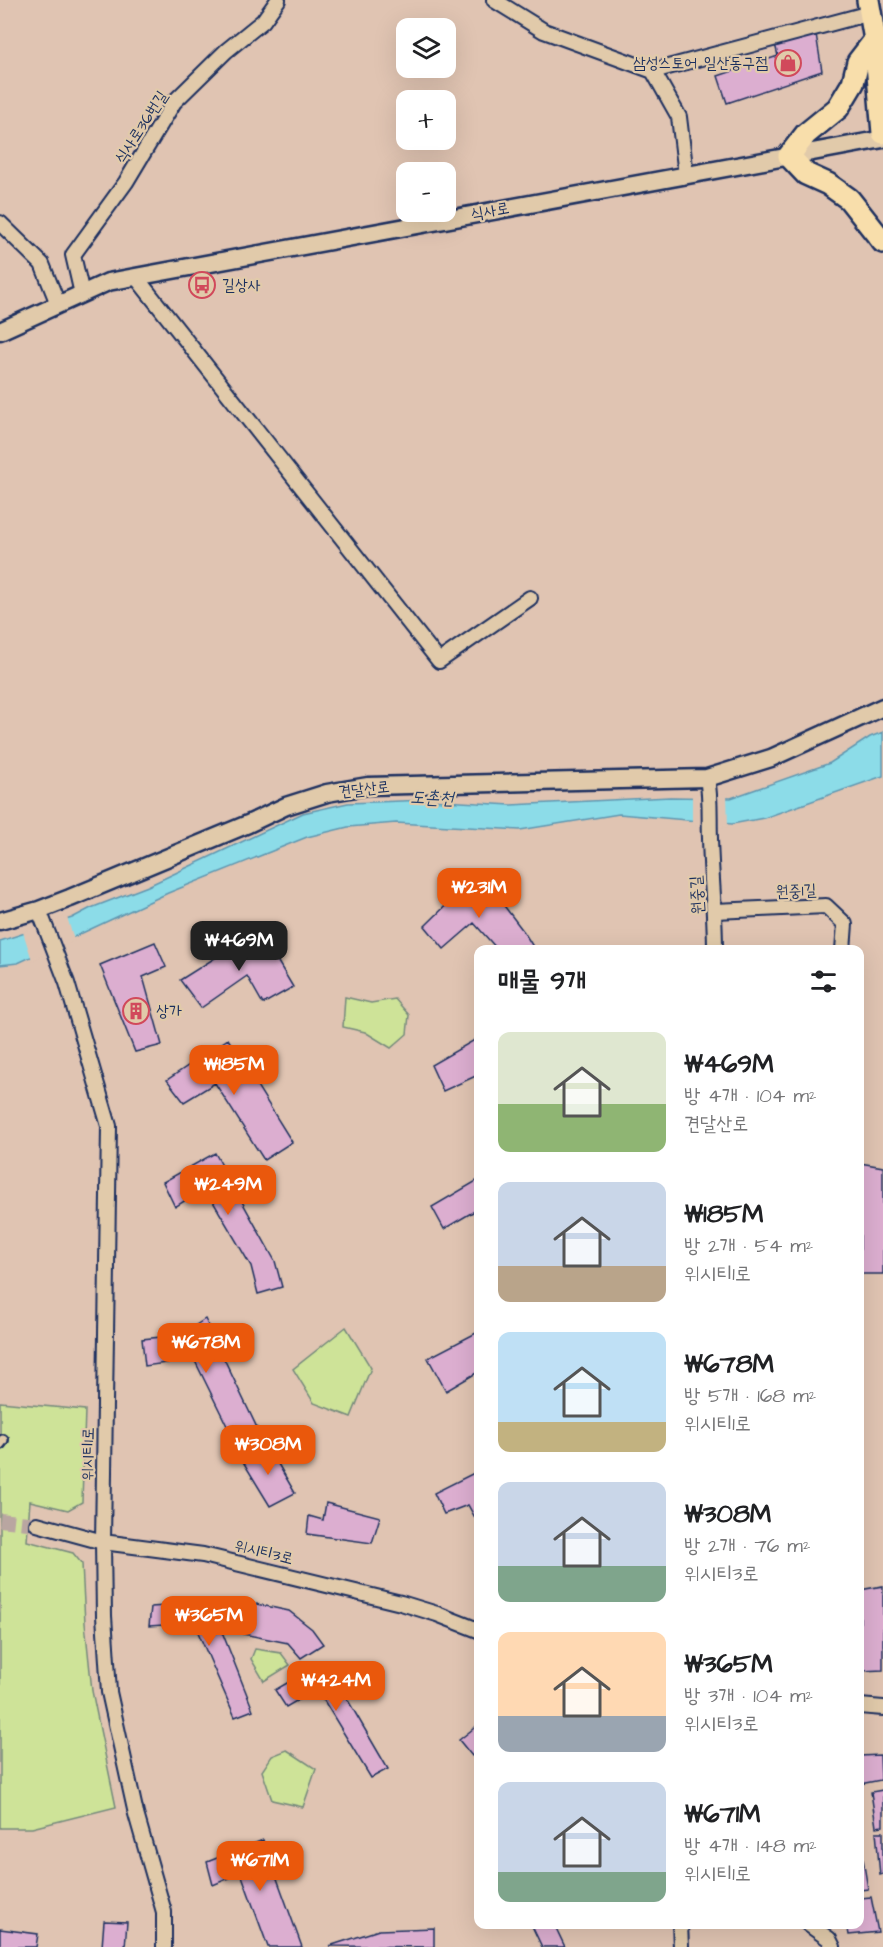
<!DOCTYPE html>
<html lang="ko">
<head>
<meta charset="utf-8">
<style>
	body { margin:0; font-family:"Architects Daughter","Poor Story",sans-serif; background:#f6f6f6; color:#202124; height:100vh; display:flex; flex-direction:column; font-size:22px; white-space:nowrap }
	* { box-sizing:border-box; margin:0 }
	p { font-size:20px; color:#757577 }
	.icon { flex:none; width:33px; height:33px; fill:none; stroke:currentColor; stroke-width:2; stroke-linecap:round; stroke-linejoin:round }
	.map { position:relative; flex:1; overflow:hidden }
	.sheet { position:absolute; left:474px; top:945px; width:390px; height:984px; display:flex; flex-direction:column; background:#fff; border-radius:12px; box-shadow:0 6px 24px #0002 }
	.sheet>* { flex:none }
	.controls { position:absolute; left:396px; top:18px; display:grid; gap:12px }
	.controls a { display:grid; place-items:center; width:60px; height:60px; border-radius:12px; background:#fff; box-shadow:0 6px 24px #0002; font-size:30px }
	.price { position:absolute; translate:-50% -51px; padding:0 14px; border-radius:12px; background:#ea580c; color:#fff; font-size:20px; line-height:39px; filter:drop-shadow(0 2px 3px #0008) }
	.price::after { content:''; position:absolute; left:50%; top:36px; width:18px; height:14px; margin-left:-9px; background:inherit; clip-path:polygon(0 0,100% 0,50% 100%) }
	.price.on { background:#222; color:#fff }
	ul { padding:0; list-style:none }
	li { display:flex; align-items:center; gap:18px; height:150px; padding:0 24px }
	li span { display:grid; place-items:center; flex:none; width:168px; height:120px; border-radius:12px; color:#555 }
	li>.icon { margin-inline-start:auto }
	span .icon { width:72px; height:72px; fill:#fffc; stroke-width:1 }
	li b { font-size:26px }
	h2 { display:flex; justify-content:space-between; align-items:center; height:72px; padding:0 24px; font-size:26px }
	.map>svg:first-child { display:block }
	.green { fill:#cee398; stroke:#74897b; stroke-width:1.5 }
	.water { fill:#8cdce8; stroke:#5f97b1; stroke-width:1.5 }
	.pier { fill:#e0c4b2 }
	.building { fill:#dcaed0; stroke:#1b2f5e; stroke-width:1.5 }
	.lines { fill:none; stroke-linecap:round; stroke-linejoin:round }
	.minor-tunnel { stroke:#b9a6a1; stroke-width:14; stroke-dasharray:14 7; stroke-linecap:butt }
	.pedestrian-casing { stroke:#1b2f5e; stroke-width:14 }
	.minor-casing { stroke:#1b2f5e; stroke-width:18 }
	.tertiary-casing { stroke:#1b2f5e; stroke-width:21 }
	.primary-casing { stroke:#1b2f5e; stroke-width:26 }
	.pedestrian { stroke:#e1caaa; stroke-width:9 }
	.minor { stroke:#e1caaa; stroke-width:14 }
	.tertiary { stroke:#e1caaa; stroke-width:16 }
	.primary { stroke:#f8deab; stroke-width:21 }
	.labels { text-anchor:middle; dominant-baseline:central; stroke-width:4.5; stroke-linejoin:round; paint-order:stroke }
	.poi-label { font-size:16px; fill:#1b2f5e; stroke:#e1caaa; text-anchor:start }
	.street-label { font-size:16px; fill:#1b2f5e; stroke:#e1caaa }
	.water-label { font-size:18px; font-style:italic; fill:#26406c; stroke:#e1caaa }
</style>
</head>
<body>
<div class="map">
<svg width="883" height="1947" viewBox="0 0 883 1947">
	<rect width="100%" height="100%" fill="#e0c4b2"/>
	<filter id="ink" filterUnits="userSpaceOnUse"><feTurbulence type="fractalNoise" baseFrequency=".0167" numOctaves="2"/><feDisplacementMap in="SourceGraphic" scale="12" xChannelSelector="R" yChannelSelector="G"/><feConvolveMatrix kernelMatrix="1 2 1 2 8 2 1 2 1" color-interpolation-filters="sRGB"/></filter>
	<g filter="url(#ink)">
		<path class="green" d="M 345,997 L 371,1003 L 395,999 L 409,1015 L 407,1034 L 391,1048 L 365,1032 L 343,1027 Z
			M 346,1327 L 371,1368 L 351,1417 L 314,1403 L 293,1369 Z
			M 0,1402 L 85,1410 L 82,1502 L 68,1510 L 30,1501 L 27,1541 L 73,1553 L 82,1564 L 85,1623 L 92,1691 L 116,1807 L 32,1828 L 0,1828 Z
			M 255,1649 L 281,1653 L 290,1665 L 264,1681 L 251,1659 Z
			M 287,1750 L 316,1769 L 303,1807 L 272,1800 L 262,1771 L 272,1756 Z"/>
		<path class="water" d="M 883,732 L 883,776 L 764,818 L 732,824 L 619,814 L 520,830 L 396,823 L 348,827 L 307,837 L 168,893 L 18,963 L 0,965 L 0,941 L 72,918 L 91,908 L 148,886 L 303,813 L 348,803 L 428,800 L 511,805 L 670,797 L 731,798 L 830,763 L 870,737 Z"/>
		<path class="pier" d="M 692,794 L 727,794 L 728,827 L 692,824 Z
			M 67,917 L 74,940 L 32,960 L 23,932 Z"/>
		<path class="building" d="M 816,34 L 822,71 L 727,103 L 718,76 L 778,56 L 775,44 Z
			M 479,873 L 524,932 L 535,950 L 498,950 L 474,923 L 444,949 L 425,926 Z
			M 243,930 L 271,950 L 293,987 L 263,1004 L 247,976 L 201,1008 L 180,980 L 223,953 Z
			M 155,942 L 166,967 L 143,977 L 162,1045 L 135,1052 L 100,965 Z
			M 478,1038 L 478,1075 L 443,1091 L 431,1065 Z
			M 228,1039 L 292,1142 L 264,1160 L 215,1083 L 184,1102 L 167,1080 Z
			M 215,1153 L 275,1261 L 282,1287 L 258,1294 L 251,1266 L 205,1188 L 175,1207 L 163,1182 Z
			M 860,1163 L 883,1167 L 883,1274 L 860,1274 Z
			M 478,1180 L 478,1209 L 444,1229 L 432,1207 Z
			M 205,1319 L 260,1434 L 237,1446 L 194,1359 L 145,1366 L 142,1339 L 181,1335 Z
			M 478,1332 L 478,1372 L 446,1391 L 428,1358 Z
			M 267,1445 L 295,1493 L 270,1506 L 242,1460 Z
			M 478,1471 L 478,1523 L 468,1505 L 444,1514 L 434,1493 Z
			M 326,1503 L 380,1517 L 372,1543 L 307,1534 L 309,1516 L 323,1520 Z
			M 883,1586 L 883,1670 L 860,1671 L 860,1590 Z
			M 247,1602 L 289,1611 L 312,1629 L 323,1644 L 301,1658 L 288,1643 L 243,1634 Z
			M 213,1603 L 217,1619 L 253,1710 L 235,1717 L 194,1623 L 149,1626 L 151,1607 Z
			M 325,1661 L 388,1769 L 371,1778 L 317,1689 L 286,1707 L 275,1690 Z
			M 478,1725 L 478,1751 L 472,1756 L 459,1740 Z
			M 880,1755 L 881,1780 L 860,1784 L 860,1756 Z
			M 883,1790 L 883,1826 L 876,1827 L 871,1792 Z
			M 876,1832 L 883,1832 L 883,1874 L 880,1875 Z
			M 263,1840 L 302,1947 L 268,1947 L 241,1873 L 213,1885 L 207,1862 Z
			M 860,1841 L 868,1889 L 860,1890 Z
			M 871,1897 L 878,1932 L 849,1935 L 847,1924 L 860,1924 L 860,1898 Z
			M 104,1921 L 127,1922 L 125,1947 L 102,1947 Z
			M 531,1924 L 554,1924 L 565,1947 L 542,1947 Z
			M 434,1928 L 434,1947 L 329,1946 L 379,1930 Z
			M 0,1929 L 38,1934 L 36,1947 L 0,1947 Z"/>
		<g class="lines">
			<path class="minor-tunnel" d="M 0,1520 L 37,1524"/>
			<defs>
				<path id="pedestrian" d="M 0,1444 L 3,1440"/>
				<path id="minor" d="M 494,0 L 544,31 L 653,71 L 679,117 L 686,175
					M 653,71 L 870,13
					M 0,223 L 42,264 L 58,304
					M 136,277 L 439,661 L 530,598
					M 82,294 L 73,255 L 126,182 L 174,102 L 226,51 L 263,21 L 278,0
					M 707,778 C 711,798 709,818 710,838 C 711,876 715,912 715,950
					M 39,910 L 67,983 L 109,1126 L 103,1542 L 104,1616 L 109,1692 L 136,1814 L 164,1912 L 164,1947
					M 715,911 L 826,906 L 845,924 L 843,950
					M 37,1524 L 103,1542 L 203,1555 L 401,1603 L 437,1614 L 478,1630
					M 860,1706 L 883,1708
					M 680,1924 L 681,1947
					M 808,1924 L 829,1939 L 833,1947"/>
				<path id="tertiary" d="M 0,331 L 108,282 L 883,139
					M 0,921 L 39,910 L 70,898 L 248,824 L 286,806 L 327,793 L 368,786 L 707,778 L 771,758 L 883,707"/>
				<path id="primary" d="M 868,0 L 875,40 L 883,133
					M 875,40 L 858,62 L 853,83 L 838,108 L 806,134 L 789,156 L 806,174 L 828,184 L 849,199 L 883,242"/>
			</defs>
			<use href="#pedestrian" class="pedestrian-casing"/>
			<use href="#minor" class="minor-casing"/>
			<use href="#tertiary" class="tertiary-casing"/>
			<use href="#primary" class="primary-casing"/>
			<use href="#pedestrian" class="pedestrian"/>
			<use href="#minor" class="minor"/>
			<use href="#tertiary" class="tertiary"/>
			<use href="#primary" class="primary"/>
		</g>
	</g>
	<defs>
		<symbol id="shop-ring" viewBox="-11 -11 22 22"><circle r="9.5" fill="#e1caaa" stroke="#d1495b" stroke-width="1.5"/><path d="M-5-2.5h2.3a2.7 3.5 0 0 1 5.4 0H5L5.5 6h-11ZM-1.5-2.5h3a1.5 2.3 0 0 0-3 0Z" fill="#d1495b"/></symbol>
		<symbol id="bus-ring" viewBox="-11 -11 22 22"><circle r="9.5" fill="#e1caaa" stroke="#d1495b" stroke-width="1.5"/><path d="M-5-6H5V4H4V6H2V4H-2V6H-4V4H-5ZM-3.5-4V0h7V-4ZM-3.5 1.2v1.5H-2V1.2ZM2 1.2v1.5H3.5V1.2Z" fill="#d1495b"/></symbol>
		<symbol id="building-ring" viewBox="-11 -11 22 22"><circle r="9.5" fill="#e1caaa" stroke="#d1495b" stroke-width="1.5"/><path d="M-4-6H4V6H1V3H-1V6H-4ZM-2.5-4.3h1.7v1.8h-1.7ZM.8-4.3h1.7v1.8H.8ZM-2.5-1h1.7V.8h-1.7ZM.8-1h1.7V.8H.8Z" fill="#d1495b"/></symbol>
	</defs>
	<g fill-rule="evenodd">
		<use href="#shop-ring" x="773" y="48" width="30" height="30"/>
		<use href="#bus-ring" x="187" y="270" width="30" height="30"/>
		<use href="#building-ring" x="121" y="996" width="30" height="30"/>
	</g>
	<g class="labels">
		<g class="poi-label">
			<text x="768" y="63" text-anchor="end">삼성스토어 일산동구점</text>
			<text x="222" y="285">길상사</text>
			<text x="156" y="1011">상가</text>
		</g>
		<g class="street-label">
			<text transform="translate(141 127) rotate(-57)">식사로36번길</text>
			<text transform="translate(490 211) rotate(-10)">식사로</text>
			<text transform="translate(364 789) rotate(-6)">견달산로</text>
			<text transform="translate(796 891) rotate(-3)">원중1길</text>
			<text transform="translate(697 895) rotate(-94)">원중길</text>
			<text transform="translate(88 1454) rotate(-89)">위시티1로</text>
			<text transform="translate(264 1552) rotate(14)">위시티3로</text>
		</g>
		<g class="water-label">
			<text transform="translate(432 798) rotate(2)">도촌천</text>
		</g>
	</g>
</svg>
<div class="controls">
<a><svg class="icon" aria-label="layers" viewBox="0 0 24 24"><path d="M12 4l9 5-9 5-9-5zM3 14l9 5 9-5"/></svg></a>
<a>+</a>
<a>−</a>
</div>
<b class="price" style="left:479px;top:919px">₩231M</b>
<b class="price on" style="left:239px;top:972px">₩469M</b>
<b class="price" style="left:234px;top:1096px">₩185M</b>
<b class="price" style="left:228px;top:1216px">₩249M</b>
<b class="price" style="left:206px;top:1374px">₩678M</b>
<b class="price" style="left:268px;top:1476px">₩308M</b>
<b class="price" style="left:209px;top:1647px">₩365M</b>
<b class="price" style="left:336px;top:1712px">₩424M</b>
<b class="price" style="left:260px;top:1892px">₩671M</b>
<section class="sheet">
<h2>매물 9개<svg class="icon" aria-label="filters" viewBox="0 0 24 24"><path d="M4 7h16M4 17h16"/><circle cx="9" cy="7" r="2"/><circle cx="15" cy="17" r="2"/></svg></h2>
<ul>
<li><span style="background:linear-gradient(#dfe7d0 60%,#8fb573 0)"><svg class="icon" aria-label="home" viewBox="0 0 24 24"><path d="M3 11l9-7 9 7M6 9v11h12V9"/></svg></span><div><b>₩469M</b><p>방 4개 · 104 m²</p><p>견달산로</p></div></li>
<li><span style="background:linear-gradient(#c9d6e8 70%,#b9a48a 0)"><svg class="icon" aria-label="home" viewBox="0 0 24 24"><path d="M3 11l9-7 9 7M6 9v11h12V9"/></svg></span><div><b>₩185M</b><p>방 2개 · 54 m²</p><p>위시티1로</p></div></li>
<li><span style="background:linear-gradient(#bfe0f5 75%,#c2b280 0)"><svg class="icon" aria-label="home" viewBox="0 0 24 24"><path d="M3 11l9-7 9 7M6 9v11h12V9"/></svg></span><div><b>₩678M</b><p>방 5개 · 168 m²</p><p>위시티1로</p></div></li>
<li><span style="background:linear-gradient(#c9d6e8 70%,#7fa58c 0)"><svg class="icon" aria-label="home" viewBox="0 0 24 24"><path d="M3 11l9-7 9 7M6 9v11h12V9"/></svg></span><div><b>₩308M</b><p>방 2개 · 76 m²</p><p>위시티3로</p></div></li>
<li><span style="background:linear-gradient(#ffd9b3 70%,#9aa5b1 0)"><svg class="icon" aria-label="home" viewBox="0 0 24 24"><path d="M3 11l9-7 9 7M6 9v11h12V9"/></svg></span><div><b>₩365M</b><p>방 3개 · 104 m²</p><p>위시티3로</p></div></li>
<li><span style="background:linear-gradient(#c9d6e8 75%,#7fa58c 0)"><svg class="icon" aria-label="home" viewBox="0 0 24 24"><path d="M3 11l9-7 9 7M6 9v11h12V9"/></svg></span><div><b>₩671M</b><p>방 4개 · 148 m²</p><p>위시티1로</p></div></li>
</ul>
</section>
</div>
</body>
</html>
